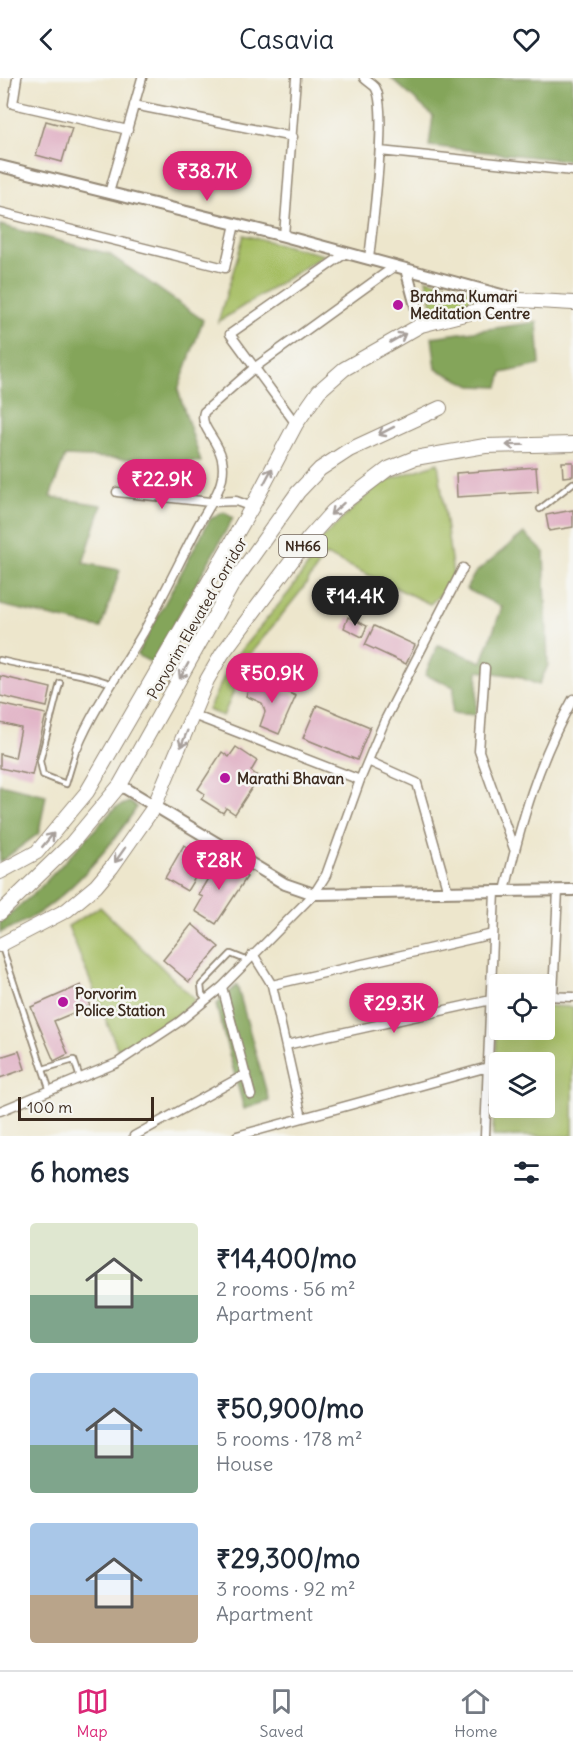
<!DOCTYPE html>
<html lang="en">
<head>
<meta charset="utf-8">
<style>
	body { margin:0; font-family:Delius,sans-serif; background:#f2f2f3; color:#1f2937; height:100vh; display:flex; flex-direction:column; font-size:22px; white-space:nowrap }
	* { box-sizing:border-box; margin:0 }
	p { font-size:20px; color:#747a83 }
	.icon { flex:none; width:33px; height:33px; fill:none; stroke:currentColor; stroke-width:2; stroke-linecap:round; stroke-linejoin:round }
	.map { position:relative; height:1058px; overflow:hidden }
	.panel { display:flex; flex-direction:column; background:#fff; flex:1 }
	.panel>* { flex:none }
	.controls { position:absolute; left:489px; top:896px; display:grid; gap:12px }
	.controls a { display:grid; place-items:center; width:66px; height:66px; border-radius:6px; background:#fff; box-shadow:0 6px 24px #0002; font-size:30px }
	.scale { position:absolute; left:18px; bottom:15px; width:136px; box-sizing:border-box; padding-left:6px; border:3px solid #3b2a1e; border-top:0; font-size:16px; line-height:21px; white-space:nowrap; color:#3b2a1e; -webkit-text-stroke:4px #f6f6f2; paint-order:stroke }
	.price { position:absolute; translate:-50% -51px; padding:0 14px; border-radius:21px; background:#db2777; color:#fff; font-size:20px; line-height:39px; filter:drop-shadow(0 2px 3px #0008) }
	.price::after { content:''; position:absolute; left:50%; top:36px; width:18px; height:14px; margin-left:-9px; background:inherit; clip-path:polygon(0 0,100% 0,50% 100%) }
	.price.active { background:#222; color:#fff }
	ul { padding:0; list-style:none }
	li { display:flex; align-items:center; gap:18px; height:150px; padding:0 30px }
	li span { display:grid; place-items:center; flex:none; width:168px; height:120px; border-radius:6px; color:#555 }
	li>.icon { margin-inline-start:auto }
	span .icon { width:72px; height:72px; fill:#fffc; stroke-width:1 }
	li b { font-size:26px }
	h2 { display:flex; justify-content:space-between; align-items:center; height:72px; padding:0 30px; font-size:26px }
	header { display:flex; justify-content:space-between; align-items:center; height:78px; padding:0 30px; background:#fff; font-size:27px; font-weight:600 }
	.tab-bar { display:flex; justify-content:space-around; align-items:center; height:84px; border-top:2px solid #e0e1e3; background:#fff; font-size:16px; color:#747a83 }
	.tab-bar a { display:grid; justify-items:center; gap:3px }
	.tab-bar .active { color:#db2777 }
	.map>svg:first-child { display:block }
	.green { fill:#a6be64; stroke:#707441; stroke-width:1.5; fill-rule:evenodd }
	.forest { fill:#84a55a; stroke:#60683c; stroke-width:1.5 }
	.building { fill:#e0b0c4 }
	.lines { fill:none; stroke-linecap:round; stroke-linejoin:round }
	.service-casing { stroke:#948875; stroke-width:8 }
	.minor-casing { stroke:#948875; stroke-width:11 }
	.tertiary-casing { stroke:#948875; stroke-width:14 }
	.primary-casing { stroke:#948875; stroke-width:16 }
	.trunk-casing { stroke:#948875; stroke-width:16 }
	.service { stroke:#fff; stroke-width:4.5 }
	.minor { stroke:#fff; stroke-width:8 }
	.tertiary { stroke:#fff; stroke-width:10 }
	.primary { stroke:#fff; stroke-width:14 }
	.trunk { stroke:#fff; stroke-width:14 }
	.oneway { stroke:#a79f9a }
	.poi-dot { fill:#b5179e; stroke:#f6f6f2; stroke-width:2 }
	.labels { text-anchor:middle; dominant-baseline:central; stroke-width:5; stroke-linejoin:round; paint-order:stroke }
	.shield { fill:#f6f6f2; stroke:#73675e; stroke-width:1.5 }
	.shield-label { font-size:14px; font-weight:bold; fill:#3b2a1e }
	.poi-label { font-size:15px; font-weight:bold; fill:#3b2a1e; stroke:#f6f6f2; text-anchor:start }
	.street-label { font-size:15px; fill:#3b2a1e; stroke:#f6f6f2 }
</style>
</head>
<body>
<header><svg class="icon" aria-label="back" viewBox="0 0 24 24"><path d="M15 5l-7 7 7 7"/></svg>Casavia<svg class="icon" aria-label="heart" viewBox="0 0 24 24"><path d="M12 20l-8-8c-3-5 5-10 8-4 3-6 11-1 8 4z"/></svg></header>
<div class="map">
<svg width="573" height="1058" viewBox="0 0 573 1058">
	<rect width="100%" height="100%" fill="#f6f6f2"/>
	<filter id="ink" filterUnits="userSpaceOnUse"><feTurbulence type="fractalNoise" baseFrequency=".0167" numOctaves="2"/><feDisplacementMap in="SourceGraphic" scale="12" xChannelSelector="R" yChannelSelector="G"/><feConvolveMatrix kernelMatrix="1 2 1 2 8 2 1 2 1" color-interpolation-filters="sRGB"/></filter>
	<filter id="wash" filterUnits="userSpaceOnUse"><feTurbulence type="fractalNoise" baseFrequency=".008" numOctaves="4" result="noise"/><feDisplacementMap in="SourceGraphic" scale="24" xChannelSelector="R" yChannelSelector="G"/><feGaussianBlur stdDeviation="1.35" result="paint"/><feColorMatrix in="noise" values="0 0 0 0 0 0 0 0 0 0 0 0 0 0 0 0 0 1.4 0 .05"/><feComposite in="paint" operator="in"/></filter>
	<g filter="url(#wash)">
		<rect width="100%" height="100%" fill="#ede6cc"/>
		<path class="green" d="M 244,157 L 324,177 L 218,244 Z
			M 426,201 L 489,216 L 489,223 L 438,234 L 433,230 Z
			M 438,385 L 454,504 L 430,526 L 326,477 L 301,513 L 251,575 L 223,638 L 208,632 L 231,584 L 290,513 L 318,473 L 312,470 L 380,405 Z
			M 100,829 L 195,922 L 178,938 L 118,972 L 68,848 Z
			M 497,927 L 499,927 L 500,951 L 544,951 L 545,928 L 573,929 L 573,1058 L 493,1058 ZM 500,984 L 544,984 L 544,1029 L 500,1029 Z"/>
		<path class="forest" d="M 391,0 L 573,0 L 573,83 L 429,68 L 433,38 Z
			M 0,147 L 109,176 L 203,242 L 178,312 L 201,384 L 65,378 L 50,419 L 102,427 L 83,485 L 120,492 L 101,550 L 0,527 Z
			M 537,244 L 540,287 L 502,295 L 498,309 L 472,308 L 436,291 L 432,259 Z
			M 224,434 L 233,440 L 152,585 L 137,577 L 210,441 Z
			M 524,455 L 544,474 L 548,587 L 539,607 L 517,598 L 478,593 L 476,637 L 452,635 L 454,609 L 425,597 L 438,567 L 482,584 L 502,529 L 466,511 L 475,495 Z
			M 0,706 L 46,717 L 39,755 L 0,784 Z
			M 129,724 L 137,729 C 114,765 73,813 37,836 C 26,844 12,849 0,855 L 0,844 L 38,812 L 115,730 Z
			M 237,907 L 269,1023 L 244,1031 L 216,927 Z"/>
		<g id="blocks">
			<path class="building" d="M 46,43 L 72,50 L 62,84 L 36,77 Z
				M 562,384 L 573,384 L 573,398 L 563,399 Z
				M 536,389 L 538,414 L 457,419 L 456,395 Z
				M 573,432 L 573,449 L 549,453 L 546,437 Z
				M 362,503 L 393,518 L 388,530 L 357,515 Z
				M 348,539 L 367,548 L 362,559 L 344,550 Z
				M 374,548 L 415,567 L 406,586 L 365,567 Z
				M 0,598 L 51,610 L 47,629 L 0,618 Z
				M 253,600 L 296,618 L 279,656 L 260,648 L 265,634 L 262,625 L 246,618 Z
				M 0,626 L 46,636 L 32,697 L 0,690 L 0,676 L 15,680 L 21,650 L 0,645 Z
				M 317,627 L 370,649 L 357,682 L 303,660 Z
				M 236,669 L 257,683 L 251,693 L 259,699 L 235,736 L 226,730 L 223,735 L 201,721 L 205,716 L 198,711 L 222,674 L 229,679 Z
				M 184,767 L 207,780 L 187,813 L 165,800 Z
				M 219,782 L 247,799 L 216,846 L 195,833 L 203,819 L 198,817 Z
				M 192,846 L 219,869 L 189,904 L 163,882 Z
				M 81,907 L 90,928 L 54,943 L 68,976 L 54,983 L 31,929 Z
				M 19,973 L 25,991 L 0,1000 L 0,979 Z"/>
		</g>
	</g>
	<g filter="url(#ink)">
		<use href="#blocks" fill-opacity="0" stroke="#948875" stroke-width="1.5"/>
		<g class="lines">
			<defs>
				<path id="service" d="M 540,431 L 573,405
					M 0,582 C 37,592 75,592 112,606
					M 60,605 L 40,683 L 43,697 L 66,706 L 77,670
					M 2,869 L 50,1013
					M 206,921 L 202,916 L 201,907 L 231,876 L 246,882
					M 43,991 L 74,982 L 80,1000"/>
				<path id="minor" d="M 17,0 L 13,26 L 128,52
					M 364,0 C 367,3 372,6 375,9 C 389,29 372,151 369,181
					M 134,27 L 293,59
					M 380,73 L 573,93
					M 109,115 L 142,0
					M 0,134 L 225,190 L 235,146
					M 284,158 L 296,0
					M 296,346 L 230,256 L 346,175
					M 117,414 L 210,424 L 236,423 L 252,429
					M 485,590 L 479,673 L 514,771
					M 193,637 L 360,702
					M 77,670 C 94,629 121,593 143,555 C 161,522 178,487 195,454 C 202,439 213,425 219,410 C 235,368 197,355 204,334 L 254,290 L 395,188
					M 368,683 L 417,705 L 448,814
					M 505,813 C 521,744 538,683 573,621
					M 253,876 L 272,907 L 302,1040
					M 272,907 L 493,856
					M 222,909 L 251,1017
					M 544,918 L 573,919
					M 553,918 L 558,812
					M 286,967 L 500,920
					M 0,1033 L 117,985 L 179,944 L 222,909 L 314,816 L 326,797 L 360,702 L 385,642 L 463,490
					M 134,1058 L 246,996
					M 237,1058 L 488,989
					M 485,1058 L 495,813"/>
				<path id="tertiary" d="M 0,88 L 284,158 L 520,222
					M 406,191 L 421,247
					M 120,707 L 285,806 L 314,816 L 573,812"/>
				<path id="primary" d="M 0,867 L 67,832 L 96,808 L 112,789 L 154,729 L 207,602 L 222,576 L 308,461 L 333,433 L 388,391 L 415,380 L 485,368 L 573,366"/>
				<path id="trunk" d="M 0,794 L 37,774 L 87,714 L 252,429 L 296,346 L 319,313 L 344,291 L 421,247 L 520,222 L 573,225
					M 0,835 L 71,766 L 120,707 L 232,507 L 298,414 L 320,391 L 349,372 L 440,330"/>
			</defs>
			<use href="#service" class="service-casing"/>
			<use href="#minor" class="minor-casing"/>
			<use href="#tertiary" class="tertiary-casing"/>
			<use href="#primary" class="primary-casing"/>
			<use href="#trunk" class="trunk-casing"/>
			<use href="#service" class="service"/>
			<use href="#minor" class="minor"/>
			<use href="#tertiary" class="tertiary"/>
			<use href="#primary" class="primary"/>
			<use href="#trunk" class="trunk"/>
		</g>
		<defs><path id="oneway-shaft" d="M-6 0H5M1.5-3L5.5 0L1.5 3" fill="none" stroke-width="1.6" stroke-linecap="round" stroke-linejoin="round" transform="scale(1.5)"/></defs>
		<g class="oneway">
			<use href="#oneway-shaft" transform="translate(398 260) rotate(-30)"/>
			<use href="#oneway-shaft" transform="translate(386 353) rotate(153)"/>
			<use href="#oneway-shaft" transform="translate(515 367) rotate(179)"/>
			<use href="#oneway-shaft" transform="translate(268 398) rotate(-62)"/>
			<use href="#oneway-shaft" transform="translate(337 431) rotate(138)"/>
			<use href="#oneway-shaft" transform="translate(184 593) rotate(119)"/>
			<use href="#oneway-shaft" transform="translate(184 661) rotate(112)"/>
			<use href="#oneway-shaft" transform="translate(48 762) rotate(-50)"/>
			<use href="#oneway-shaft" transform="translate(120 777) rotate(125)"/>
		</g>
	</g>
	<g class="poi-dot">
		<circle cx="398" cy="227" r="6"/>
		<circle cx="225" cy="700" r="6"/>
		<circle cx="63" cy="924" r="6"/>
	</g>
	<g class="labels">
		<rect class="shield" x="279" y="457" width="48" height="22" rx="4.5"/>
		<g class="shield-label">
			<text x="303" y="468">NH66</text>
		</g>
		<g class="poi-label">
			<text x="410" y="218">Brahma Kumari<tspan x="410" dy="17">Meditation Centre</tspan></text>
			<text x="237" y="700">Marathi Bhavan</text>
			<text x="75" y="915">Porvorim<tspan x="75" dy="17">Police Station</tspan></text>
		</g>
		<g class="street-label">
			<text transform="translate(197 540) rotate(-60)">Porvorim Elevated Corridor</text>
		</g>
	</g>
</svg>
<div class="controls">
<a><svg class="icon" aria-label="locate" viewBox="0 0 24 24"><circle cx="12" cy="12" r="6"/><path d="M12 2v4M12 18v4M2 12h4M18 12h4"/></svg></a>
<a><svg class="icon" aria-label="layers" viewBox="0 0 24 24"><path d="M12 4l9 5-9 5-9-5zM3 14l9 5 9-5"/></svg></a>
</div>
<div class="scale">100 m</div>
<b class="price" style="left:207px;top:124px">₹38.7K</b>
<b class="price" style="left:162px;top:432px">₹22.9K</b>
<b class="price active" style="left:355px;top:549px">₹14.4K</b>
<b class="price" style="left:272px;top:626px">₹50.9K</b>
<b class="price" style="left:219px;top:813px">₹28K</b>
<b class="price" style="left:394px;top:956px">₹29.3K</b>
</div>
<section class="panel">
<h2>6 homes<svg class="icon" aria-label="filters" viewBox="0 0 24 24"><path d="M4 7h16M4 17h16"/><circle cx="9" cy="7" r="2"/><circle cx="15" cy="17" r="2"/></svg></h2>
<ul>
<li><span style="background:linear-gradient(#dfe7d0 60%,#7fa58c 0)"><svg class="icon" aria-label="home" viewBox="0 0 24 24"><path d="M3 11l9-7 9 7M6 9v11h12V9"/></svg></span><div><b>₹14,400/mo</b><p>2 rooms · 56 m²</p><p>Apartment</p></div></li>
<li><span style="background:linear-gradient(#a9c7e8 60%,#7fa58c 0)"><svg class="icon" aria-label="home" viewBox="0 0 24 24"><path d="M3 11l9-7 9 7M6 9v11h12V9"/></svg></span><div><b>₹50,900/mo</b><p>5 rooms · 178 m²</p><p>House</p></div></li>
<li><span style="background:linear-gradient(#a9c7e8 60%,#b9a48a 0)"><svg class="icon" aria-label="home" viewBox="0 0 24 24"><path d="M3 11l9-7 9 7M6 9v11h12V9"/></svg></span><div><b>₹29,300/mo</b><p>3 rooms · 92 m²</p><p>Apartment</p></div></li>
</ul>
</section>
<nav class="tab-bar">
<a class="active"><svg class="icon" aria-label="map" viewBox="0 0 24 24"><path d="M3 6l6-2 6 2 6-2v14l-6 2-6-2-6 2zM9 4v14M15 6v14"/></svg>Map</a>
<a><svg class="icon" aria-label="saved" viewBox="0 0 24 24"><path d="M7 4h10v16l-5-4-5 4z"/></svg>Saved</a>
<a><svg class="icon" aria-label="home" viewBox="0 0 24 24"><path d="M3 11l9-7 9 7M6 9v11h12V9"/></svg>Home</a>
</nav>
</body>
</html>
